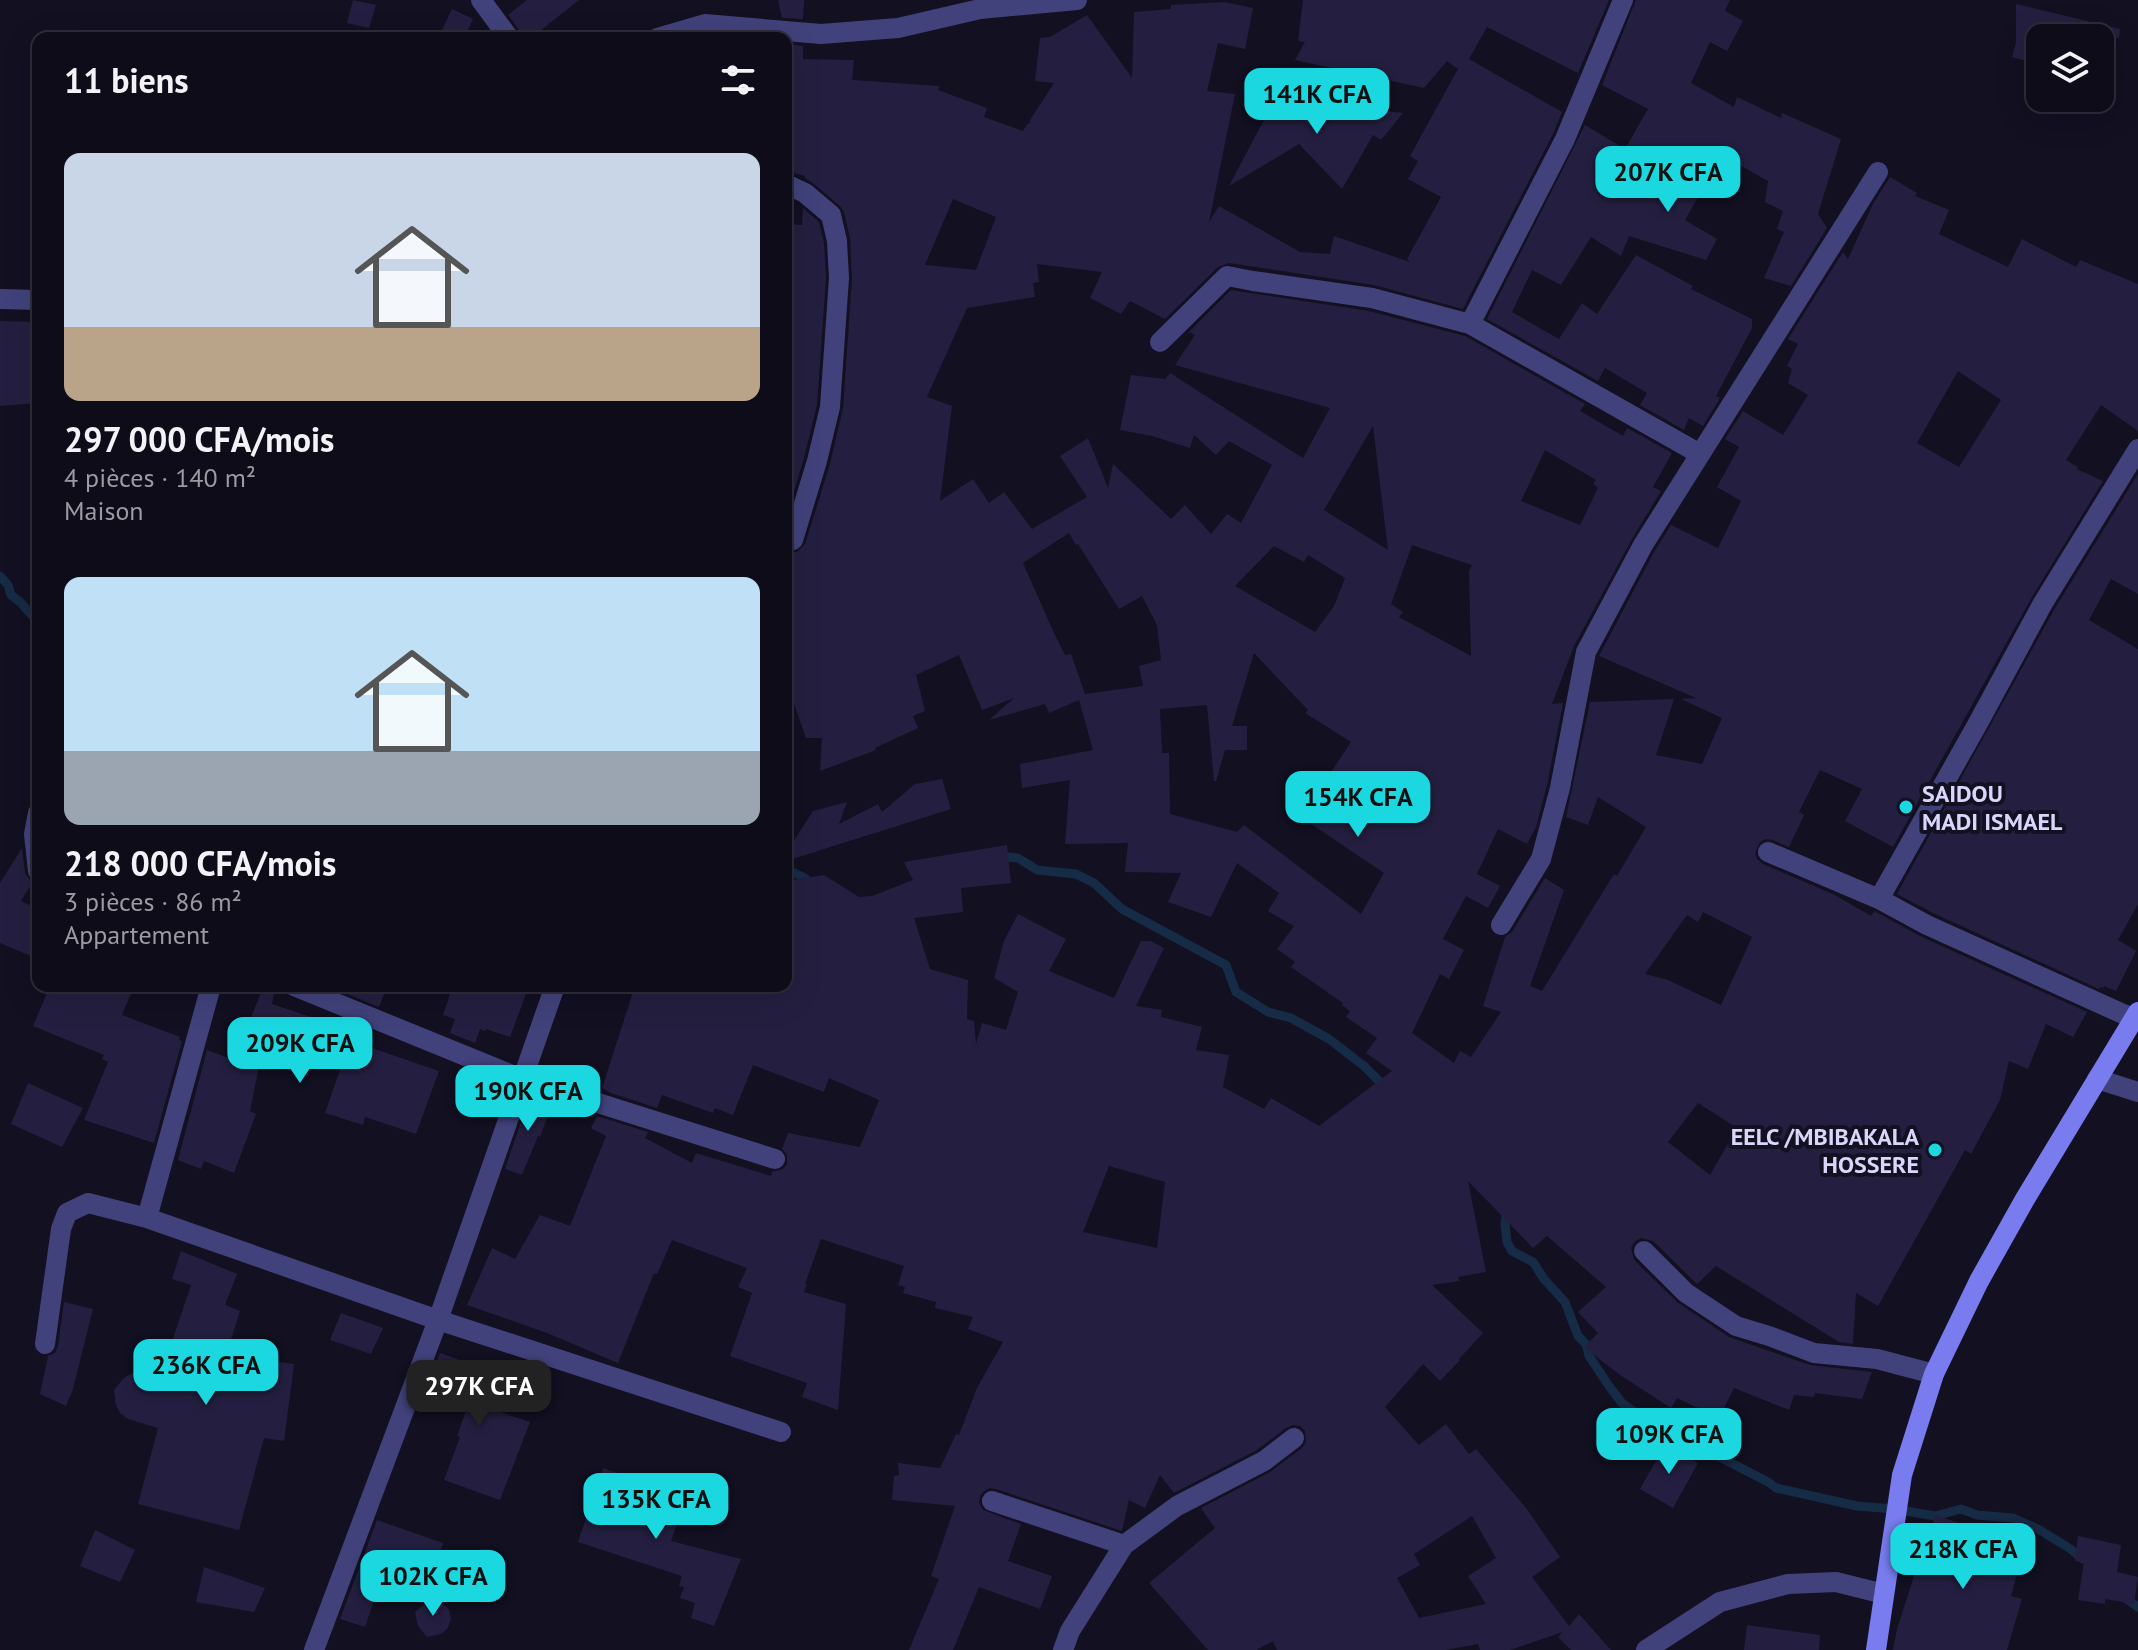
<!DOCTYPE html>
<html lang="fr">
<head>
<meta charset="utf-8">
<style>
	body { margin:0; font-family:"PT Sans",sans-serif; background:#1c1a26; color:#f1f3f6; height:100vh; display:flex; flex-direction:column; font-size:30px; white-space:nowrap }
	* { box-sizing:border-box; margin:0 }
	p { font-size:26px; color:#9b9ba2 }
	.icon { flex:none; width:44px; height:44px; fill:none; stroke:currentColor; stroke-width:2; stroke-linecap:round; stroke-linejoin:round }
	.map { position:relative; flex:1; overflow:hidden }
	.side { position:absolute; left:32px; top:32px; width:760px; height:960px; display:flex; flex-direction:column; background:#0e0c19; border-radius:16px; box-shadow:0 8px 32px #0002,0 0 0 2px #2e2c38 }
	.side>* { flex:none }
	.controls { position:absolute; left:2026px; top:24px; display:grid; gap:16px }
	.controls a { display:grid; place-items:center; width:88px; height:88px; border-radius:16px; background:#0e0c19; box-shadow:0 8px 32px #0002,0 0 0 2px #2e2c38; font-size:40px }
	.price { position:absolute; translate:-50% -68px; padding:0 18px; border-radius:16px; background:#1bd7e0; color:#111; font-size:26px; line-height:52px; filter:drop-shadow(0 2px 4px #0008) }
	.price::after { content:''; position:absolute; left:50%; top:48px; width:24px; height:18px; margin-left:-12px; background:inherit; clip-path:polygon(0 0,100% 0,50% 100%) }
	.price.selected { background:#222; color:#fff }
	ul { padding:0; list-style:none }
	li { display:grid; align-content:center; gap:16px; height:424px; padding:0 32px }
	li span { display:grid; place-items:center; height:248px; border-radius:16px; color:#555 }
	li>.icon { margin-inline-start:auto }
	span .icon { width:144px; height:144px; fill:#fffc; stroke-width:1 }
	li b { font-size:34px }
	h2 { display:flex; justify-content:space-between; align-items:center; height:96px; padding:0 32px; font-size:34px }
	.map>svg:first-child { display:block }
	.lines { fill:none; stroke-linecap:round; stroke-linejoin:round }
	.stream { stroke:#162b46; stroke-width:9 }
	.building { fill:#241f40; fill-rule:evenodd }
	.street { stroke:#41427b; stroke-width:20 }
	.secondary { stroke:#787cee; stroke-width:20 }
	.poi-dot { fill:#1bd7e0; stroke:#121021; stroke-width:3 }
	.labels { text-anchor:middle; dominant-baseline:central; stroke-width:8; stroke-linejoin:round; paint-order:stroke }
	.poi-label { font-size:24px; font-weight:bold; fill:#d8d6fa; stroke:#121021; text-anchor:start }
</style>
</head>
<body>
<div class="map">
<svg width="2138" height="1650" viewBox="0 0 2138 1650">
	<rect width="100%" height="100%" fill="#121021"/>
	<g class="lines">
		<path class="stream" d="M 0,576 L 8,585 L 11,595 L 20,602 L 38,622
			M 999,859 L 1008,857 L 1018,858 L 1037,870 L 1076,874 L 1094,883 L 1122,909 L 1226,965 L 1236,992 L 1268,1012 L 1291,1018 L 1329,1039 L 1364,1066 L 1379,1081 L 1384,1091
			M 786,869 L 803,877 L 814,885
			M 1507,1210 L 1505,1224 L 1507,1242 L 1512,1251 L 1533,1262 L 1544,1279 L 1565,1302 L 1578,1336 L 1586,1344 L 1589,1356 L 1609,1386 L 1622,1403 L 1644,1419 L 1652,1428 L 1662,1429 L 1673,1440 L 1710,1452 L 1768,1482 L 1776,1488 L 1857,1506 L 1894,1509 L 1935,1516 L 1961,1509 L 1977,1515 L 2013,1518 L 2038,1529 L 2069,1548 L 2083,1559
			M 2123,1596 L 2138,1607"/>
	</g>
	<path class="building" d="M 353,0 L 376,5 L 369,28 L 347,23 Z
		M 527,0 L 579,0 L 531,38 L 522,38 L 519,30 L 508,15 Z
		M 778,0 L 804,0 L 803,19 L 782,18 Z
		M 1303,0 L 1609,0 L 1578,73 L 1487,27 L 1469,59 L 1562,112 L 1553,134 L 1463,309 L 1374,285 L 1229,263 L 1218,267 L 1165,319 L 1130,301 L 1121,314 L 1090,298 L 1102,272 L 1037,264 L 1039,282 L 1033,283 L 1035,297 L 967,308 L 927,397 L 952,406 L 940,501 L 973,479 L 989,503 L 1004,492 L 1032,529 L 1087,497 L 1060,456 L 1088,438 L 1108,488 L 1113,464 L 1171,519 L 1185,505 L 1211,534 L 1227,514 L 1241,523 L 1272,465 L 1229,441 L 1216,455 L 1194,435 L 1190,448 L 1152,436 L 1120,430 L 1131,375 L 1165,379 L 1170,373 L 1303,458 L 1330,408 L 1175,365 L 1195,335 L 1189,332 L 1231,290 L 1369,311 L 1465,336 L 1585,404 L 1580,411 L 1623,436 L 1627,428 L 1672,453 L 1653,487 L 1661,491 L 1632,539 L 1574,646 L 1552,704 L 1563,703 L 1547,785 L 1536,827 L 1527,844 L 1498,829 L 1477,874 L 1500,886 L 1488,908 L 1466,896 L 1443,939 L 1464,950 L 1449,979 L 1440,974 L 1412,1033 L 1454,1063 L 1460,1051 L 1471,1057 L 1501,1012 L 1483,1006 L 1505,937 L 1512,932 L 1545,878 L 1564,890 L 1530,986 L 1542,991 L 1614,874 L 1617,876 L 1646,827 L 1598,797 L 1588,825 L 1566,817 L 1590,702 L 1674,699 L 1656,755 L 1702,764 L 1722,718 L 1681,699 L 1696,698 L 1599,656 L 1654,552 L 1671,525 L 1718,548 L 1741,501 L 1717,487 L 1739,447 L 1725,439 L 1743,411 L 1783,435 L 1808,395 L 1788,383 L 1792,369 L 1787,366 L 1798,344 L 1788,339 L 1843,252 L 1848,259 L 1873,204 L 1890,177 L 1917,193 L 1915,196 L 1949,210 L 1939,234 L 2008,267 L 2022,239 L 2076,267 L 2080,260 L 2138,284 L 2138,431 L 2101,405 L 2066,460 L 2078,467 L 2077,469 L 2103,481 L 2032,597 L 1893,847 L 1845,821 L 1862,789 L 1820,770 L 1799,812 L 1804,815 L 1789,847 L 1773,840 L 1766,839 L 1760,842 L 1755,853 L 1757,859 L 1763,864 L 1835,895 L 1871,916 L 1874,911 L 1922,937 L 2087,1012 L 2073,1037 L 2046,1024 L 2028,1069 L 2009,1061 L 2000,1100 L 1971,1154 L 1965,1150 L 1878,1306 L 1856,1293 L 1853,1344 L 1839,1342 L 1716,1266 L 1697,1284 L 1653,1241 L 1641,1238 L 1634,1242 L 1631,1248 L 1634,1260 L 1677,1302 L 1729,1337 L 1810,1365 L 1872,1372 L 1862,1399 L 1815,1393 L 1814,1397 L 1794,1395 L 1789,1410 L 1734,1388 L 1719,1418 L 1677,1398 L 1671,1408 L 1620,1375 L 1584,1347 L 1598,1333 L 1578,1312 L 1606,1287 L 1547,1236 L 1533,1248 L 1468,1181 L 1486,1272 L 1458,1277 L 1460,1281 L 1432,1285 L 1483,1333 L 1459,1359 L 1460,1360 L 1440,1381 L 1423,1364 L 1385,1407 L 1419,1445 L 1446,1424 L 1469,1454 L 1476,1449 L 1526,1508 L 1560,1557 L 1532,1577 L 1569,1626 L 1579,1614 L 1611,1650 L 1571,1650 L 1558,1637 L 1563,1632 L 1510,1650 L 1480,1650 L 1478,1644 L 1446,1650 L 1277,1650 L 1273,1641 L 1256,1650 L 1208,1650 L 1149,1583 L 1215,1528 L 1201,1508 L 1270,1472 L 1302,1448 L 1306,1442 L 1305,1431 L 1300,1426 L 1293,1425 L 1286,1428 L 1257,1450 L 1174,1493 L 1160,1475 L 1145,1508 L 1129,1500 L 1122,1531 L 996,1489 L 990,1488 L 984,1491 L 980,1496 L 979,1503 L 983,1510 L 1021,1524 L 1008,1561 L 1052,1576 L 1040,1609 L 979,1587 L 953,1650 L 909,1650 L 939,1579 L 931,1576 L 955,1506 L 892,1500 L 894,1476 L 899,1475 L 898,1463 L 940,1468 L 956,1434 L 959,1435 L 977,1388 L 1003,1342 L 968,1329 L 973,1317 L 935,1308 L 936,1302 L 903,1293 L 905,1287 L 898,1285 L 904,1266 L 821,1239 L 805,1284 L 807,1285 L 804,1292 L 846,1304 L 838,1410 L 802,1397 L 807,1383 L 730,1356 L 752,1293 L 738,1287 L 747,1268 L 672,1240 L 657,1274 L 654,1273 L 618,1363 L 547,1333 L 467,1305 L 492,1248 L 515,1259 L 540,1215 L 570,1226 L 606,1136 L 591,1128 L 597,1116 L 648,1132 L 645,1138 L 692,1163 L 696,1153 L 771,1176 L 772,1172 L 783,1169 L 787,1164 L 787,1155 L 782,1149 L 788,1133 L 860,1147 L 879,1100 L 829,1078 L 824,1092 L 753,1065 L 733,1115 L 715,1108 L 713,1113 L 662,1095 L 657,1108 L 611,1093 L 602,1088 L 635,986 L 786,986 L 786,881 L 824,875 L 859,897 L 872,896 L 913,880 L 904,862 L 1007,845 L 1011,883 L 961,888 L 963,912 L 914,918 L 930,969 L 968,980 L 967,1019 L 974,1021 L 976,1044 L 982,1023 L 1006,1030 L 1018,992 L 994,978 L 1004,941 L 1018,914 L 1066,939 L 1049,971 L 1114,998 L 1141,941 L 1151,941 L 1164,948 L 1136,1006 L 1162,1010 L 1161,1017 L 1202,1027 L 1196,1050 L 1229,1055 L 1223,1087 L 1264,1109 L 1271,1098 L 1319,1126 L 1392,1071 L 1366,1053 L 1377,1038 L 1346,1017 L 1350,1011 L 1342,1005 L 1343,1003 L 1291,967 L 1295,962 L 1277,949 L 1294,926 L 1268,911 L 1279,893 L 1237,863 L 1211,917 L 1168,902 L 1181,873 L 1125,872 L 1128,843 L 1065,844 L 1070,780 L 1022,788 L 1020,764 L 1093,750 L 1079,700 L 1049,713 L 1045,704 L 989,720 L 1014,698 L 982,710 L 959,655 L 916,675 L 925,711 L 913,716 L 918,728 L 875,748 L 876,750 L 820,771 L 822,738 L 806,738 L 786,681 L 786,551 L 797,552 L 805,544 L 830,464 L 843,408 L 852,279 L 850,238 L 844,212 L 840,206 L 813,183 L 805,178 L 805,176 L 786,171 L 786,59 L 791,59 L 788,44 L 803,46 L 803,59 L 854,60 L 852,80 L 939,86 L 938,90 L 987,108 L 984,117 L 1023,131 L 1028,123 L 1030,124 L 1030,120 L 1054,83 L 1035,81 L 1040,38 L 1050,37 L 1087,15 L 1132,78 L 1134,12 L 1171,9 L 1171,5 L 1224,2 L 1253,8 L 1245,49 L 1218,43 L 1207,91 L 1235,94 L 1209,222 L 1219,206 L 1300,252 L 1330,254 L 1334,236 L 1410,262 L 1407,259 L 1441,197 L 1408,179 L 1418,161 L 1410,156 L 1458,69 L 1447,61 L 1424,88 L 1295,60 L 1305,42 L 1298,41 ZM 953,199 L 996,217 L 976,270 L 925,265 ZM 1958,371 L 2001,400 L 1959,467 L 1917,443 ZM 1373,426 L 1388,550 L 1324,510 ZM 1545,450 L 1596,480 L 1593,484 L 1598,488 L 1580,525 L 1521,501 ZM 1069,533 L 1076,545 L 1078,544 L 1119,609 L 1142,596 L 1157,625 L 1161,660 L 1139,666 L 1143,686 L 1085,694 L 1071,654 L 1065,655 L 1054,633 L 1023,563 ZM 1412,545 L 1472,565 L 1469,571 L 1471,656 L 1399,617 L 1403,612 L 1391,604 ZM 1274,546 L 1304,562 L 1308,555 L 1345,578 L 1334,606 L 1315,632 L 1235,586 ZM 1254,653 L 1308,710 L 1305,713 L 1351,742 L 1301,817 L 1384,873 L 1361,914 L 1244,825 L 1237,832 L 1170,814 L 1169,753 L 1162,753 L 1160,709 L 1207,705 L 1214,781 L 1216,781 L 1225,750 L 1247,750 L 1247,726 L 1232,726 ZM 1703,912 L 1752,937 L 1721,1005 L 1668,980 L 1645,974 L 1687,915 L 1698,922 ZM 1698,1103 L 1737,1128 L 1710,1175 L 1668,1142 ZM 1109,1166 L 1165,1182 L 1157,1248 L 1083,1232 ZM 1472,1516 L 1496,1558 L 1468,1576 L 1486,1604 L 1419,1618 L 1397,1578 L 1420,1565 L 1414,1554 Z
		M 1636,0 L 1730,0 L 1725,11 L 1743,21 L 1727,51 L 1710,42 L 1691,83 L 1734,107 L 1737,97 L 1781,118 L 1782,113 L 1841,139 L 1818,214 L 1827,228 L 1791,286 L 1764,278 L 1784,232 L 1777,229 L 1783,211 L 1765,202 L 1768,181 L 1722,155 L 1685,220 L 1717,239 L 1706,260 L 1629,236 L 1621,256 L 1591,237 L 1561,285 L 1532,270 L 1512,312 L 1559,339 L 1582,303 L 1597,314 L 1636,255 L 1693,286 L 1691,289 L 1752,319 L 1752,328 L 1716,396 L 1720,398 L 1703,426 L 1689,418 L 1684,430 L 1640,405 L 1647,393 L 1605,368 L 1598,381 L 1487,319 L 1585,125 L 1625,149 L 1648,109 L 1602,85 Z
		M 2016,4 L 2120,29 L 2119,38 L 2040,38 L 2040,65 L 2012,57 L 2016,43 Z
		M 452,9 L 473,19 L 464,38 L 459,38 L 442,30 Z
		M 1275,99 L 1319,104 L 1403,113 L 1381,140 L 1373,135 L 1342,189 L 1299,144 L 1229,186 Z
		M 803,208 L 819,222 L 824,243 L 826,278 L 817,405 L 804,458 L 786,518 L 786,382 L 792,384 L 794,334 L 786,332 L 786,224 L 802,225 Z
		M 0,321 L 38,322 L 38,403 L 0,406 Z
		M 2138,474 L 2138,594 L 2111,579 L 2089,620 L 2138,649 L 2138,904 L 2118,940 L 2136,951 L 2116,991 L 2104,986 L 2103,988 L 2100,987 L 2099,989 L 1933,913 L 1897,894 L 2054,610 Z
		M 942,779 L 951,809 L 786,861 L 786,853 L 813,811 L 847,802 L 839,824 L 878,804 L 882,812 L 915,784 Z
		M 22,848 L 25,873 L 32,883 L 21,901 L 38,909 L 38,959 L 0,943 L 0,883 Z
		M 50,986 L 134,986 L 122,1015 L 180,1037 L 179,1040 L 182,1041 L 154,1143 L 84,1120 L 108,1062 L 102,1059 L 104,1055 L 33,1026 Z
		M 328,986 L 387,986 L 379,1007 Z
		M 453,986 L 529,986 L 510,1037 L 486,1029 L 485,1031 L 480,1029 L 475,1043 L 450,1033 L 455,1019 L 443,1015 Z
		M 262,990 L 274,993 L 272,1004 L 368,1036 L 367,1038 L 374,1041 L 372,1048 L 439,1071 L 416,1134 L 365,1117 L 363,1125 L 325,1113 L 344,1058 L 282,1037 L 281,1042 L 265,1036 L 250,1111 L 256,1114 L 234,1173 L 204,1161 L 201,1169 L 178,1160 L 207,1050 L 234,1060 Z
		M 28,1083 L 83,1108 L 62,1147 L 11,1124 Z
		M 530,1095 L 553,1103 L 540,1137 L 538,1136 L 522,1175 L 505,1169 Z
		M 181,1251 L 237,1274 L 225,1305 L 240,1311 L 226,1355 L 294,1364 L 284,1441 L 264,1438 L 239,1530 L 138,1504 L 158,1428 L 128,1419 L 120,1413 L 116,1405 L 114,1390 L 124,1378 L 132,1373 L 142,1372 L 160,1377 L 191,1285 L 172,1279 Z
		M 64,1302 L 93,1309 L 73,1389 L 66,1406 L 40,1394 L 48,1356 L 55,1353 L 58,1346 Z
		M 341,1313 L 383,1328 L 371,1354 L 330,1340 Z
		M 440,1353 L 503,1375 L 491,1409 L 530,1422 L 500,1500 L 444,1480 L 460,1437 L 457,1436 L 469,1402 L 427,1386 Z
		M 1665,1445 L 1698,1463 L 1673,1508 L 1640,1489 Z
		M 603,1468 L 661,1488 L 655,1504 L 681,1512 L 671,1541 L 741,1559 L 714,1626 L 691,1618 L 695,1603 L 680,1598 L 684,1587 L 679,1586 L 682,1576 L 578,1542 Z
		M 1935,1515 L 1980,1530 L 1982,1525 L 2027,1538 L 2011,1596 L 2022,1599 L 2007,1650 L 1893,1650 L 1897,1629 L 1916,1570 L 1920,1571 Z
		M 377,1520 L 443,1543 L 435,1567 L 396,1555 L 384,1593 L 378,1589 L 365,1627 L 340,1619 Z
		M 95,1530 L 135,1550 L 120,1582 L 80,1566 Z
		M 2078,1536 L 2121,1545 L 2117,1572 L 2138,1577 L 2134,1604 L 2105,1599 L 2105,1604 L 2078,1600 L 2084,1562 L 2075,1561 Z
		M 204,1567 L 265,1588 L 254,1612 L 196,1602 Z
		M 430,1599 L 443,1603 L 449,1610 L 451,1619 L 448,1628 L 441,1634 L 427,1637 L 418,1626 L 415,1612 Z
		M 1747,1625 L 1820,1635 L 1819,1650 L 1744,1650 Z"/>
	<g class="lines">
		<path class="street" d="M 481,0 L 509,38
			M 1623,0 L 1565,139 L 1470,324 L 1700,454
			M 657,38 L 705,24 L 821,34 L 898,28 L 980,9 L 1077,0
			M 786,184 L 805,193 L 831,215 L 837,241 L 839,278 L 830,407 L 817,461 L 793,540
			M 0,299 L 38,300
			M 1160,342 L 1227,276 L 1253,281 L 1372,298 L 1470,324
			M 38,813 L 34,834 L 38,871
			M 1768,852 L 1879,899 L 1927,925 L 2134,1019
			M 1879,899 L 1977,725 L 2043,603 L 2138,449
			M 1501,925 L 1541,859 L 1560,788 L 1586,652 L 1643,545 L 1878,172
			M 294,986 L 522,1079 L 775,1159
			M 2097,1079 L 2138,1092
			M 147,1218 L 211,986
			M 1644,1251 L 1686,1293 L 1736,1326 L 1769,1336 L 1814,1353 L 1877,1359 L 1934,1374
			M 45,1344 L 61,1229 L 67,1213 L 88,1203 L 147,1218 L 438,1320 L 781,1432
			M 992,1501 L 1124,1545
			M 314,1650 L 438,1320 L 555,986
			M 1063,1650 L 1070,1631 L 1124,1545 L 1177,1506 L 1264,1461 L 1294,1438
			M 1646,1650 L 1720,1602 L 1788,1584 L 1836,1582 L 1884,1594"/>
		<path class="secondary" d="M 1876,1650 L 1902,1475 L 1934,1374 L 1979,1281 L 2025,1199 L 2138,1012"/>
	</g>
	<g class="poi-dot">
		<circle cx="1906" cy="807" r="8"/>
		<circle cx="1935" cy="1150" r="8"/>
	</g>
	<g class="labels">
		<g class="poi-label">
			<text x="1922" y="793">SAIDOU<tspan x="1922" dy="28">MADI ISMAEL</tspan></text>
			<text x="1919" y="1136" text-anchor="end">EELC /MBIBAKALA<tspan x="1919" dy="28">HOSSERE</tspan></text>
		</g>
	</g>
</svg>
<div class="controls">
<a><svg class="icon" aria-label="layers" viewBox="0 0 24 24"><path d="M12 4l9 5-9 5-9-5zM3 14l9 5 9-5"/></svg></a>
</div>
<b class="price" style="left:1317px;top:136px">141K CFA</b>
<b class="price" style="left:1668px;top:214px">207K CFA</b>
<b class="price" style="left:1358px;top:839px">154K CFA</b>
<b class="price" style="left:300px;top:1085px">209K CFA</b>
<b class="price" style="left:528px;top:1133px">190K CFA</b>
<b class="price" style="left:206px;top:1407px">236K CFA</b>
<b class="price selected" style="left:479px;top:1428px">297K CFA</b>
<b class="price" style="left:1669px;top:1476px">109K CFA</b>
<b class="price" style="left:656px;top:1541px">135K CFA</b>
<b class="price" style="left:1963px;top:1591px">218K CFA</b>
<b class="price" style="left:433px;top:1618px">102K CFA</b>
<section class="side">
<h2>11 biens<svg class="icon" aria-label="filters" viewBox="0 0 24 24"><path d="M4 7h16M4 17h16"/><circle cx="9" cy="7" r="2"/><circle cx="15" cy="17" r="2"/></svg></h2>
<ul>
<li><span style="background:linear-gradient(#c9d6e8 70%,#b9a48a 0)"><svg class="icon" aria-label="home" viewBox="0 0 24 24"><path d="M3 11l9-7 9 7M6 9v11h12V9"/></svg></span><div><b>297 000 CFA/mois</b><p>4 pièces · 140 m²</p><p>Maison</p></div></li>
<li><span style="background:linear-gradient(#bfe0f5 70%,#9aa5b1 0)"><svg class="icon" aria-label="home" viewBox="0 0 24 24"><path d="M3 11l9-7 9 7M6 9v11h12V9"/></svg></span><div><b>218 000 CFA/mois</b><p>3 pièces · 86 m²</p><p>Appartement</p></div></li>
</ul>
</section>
</div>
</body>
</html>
